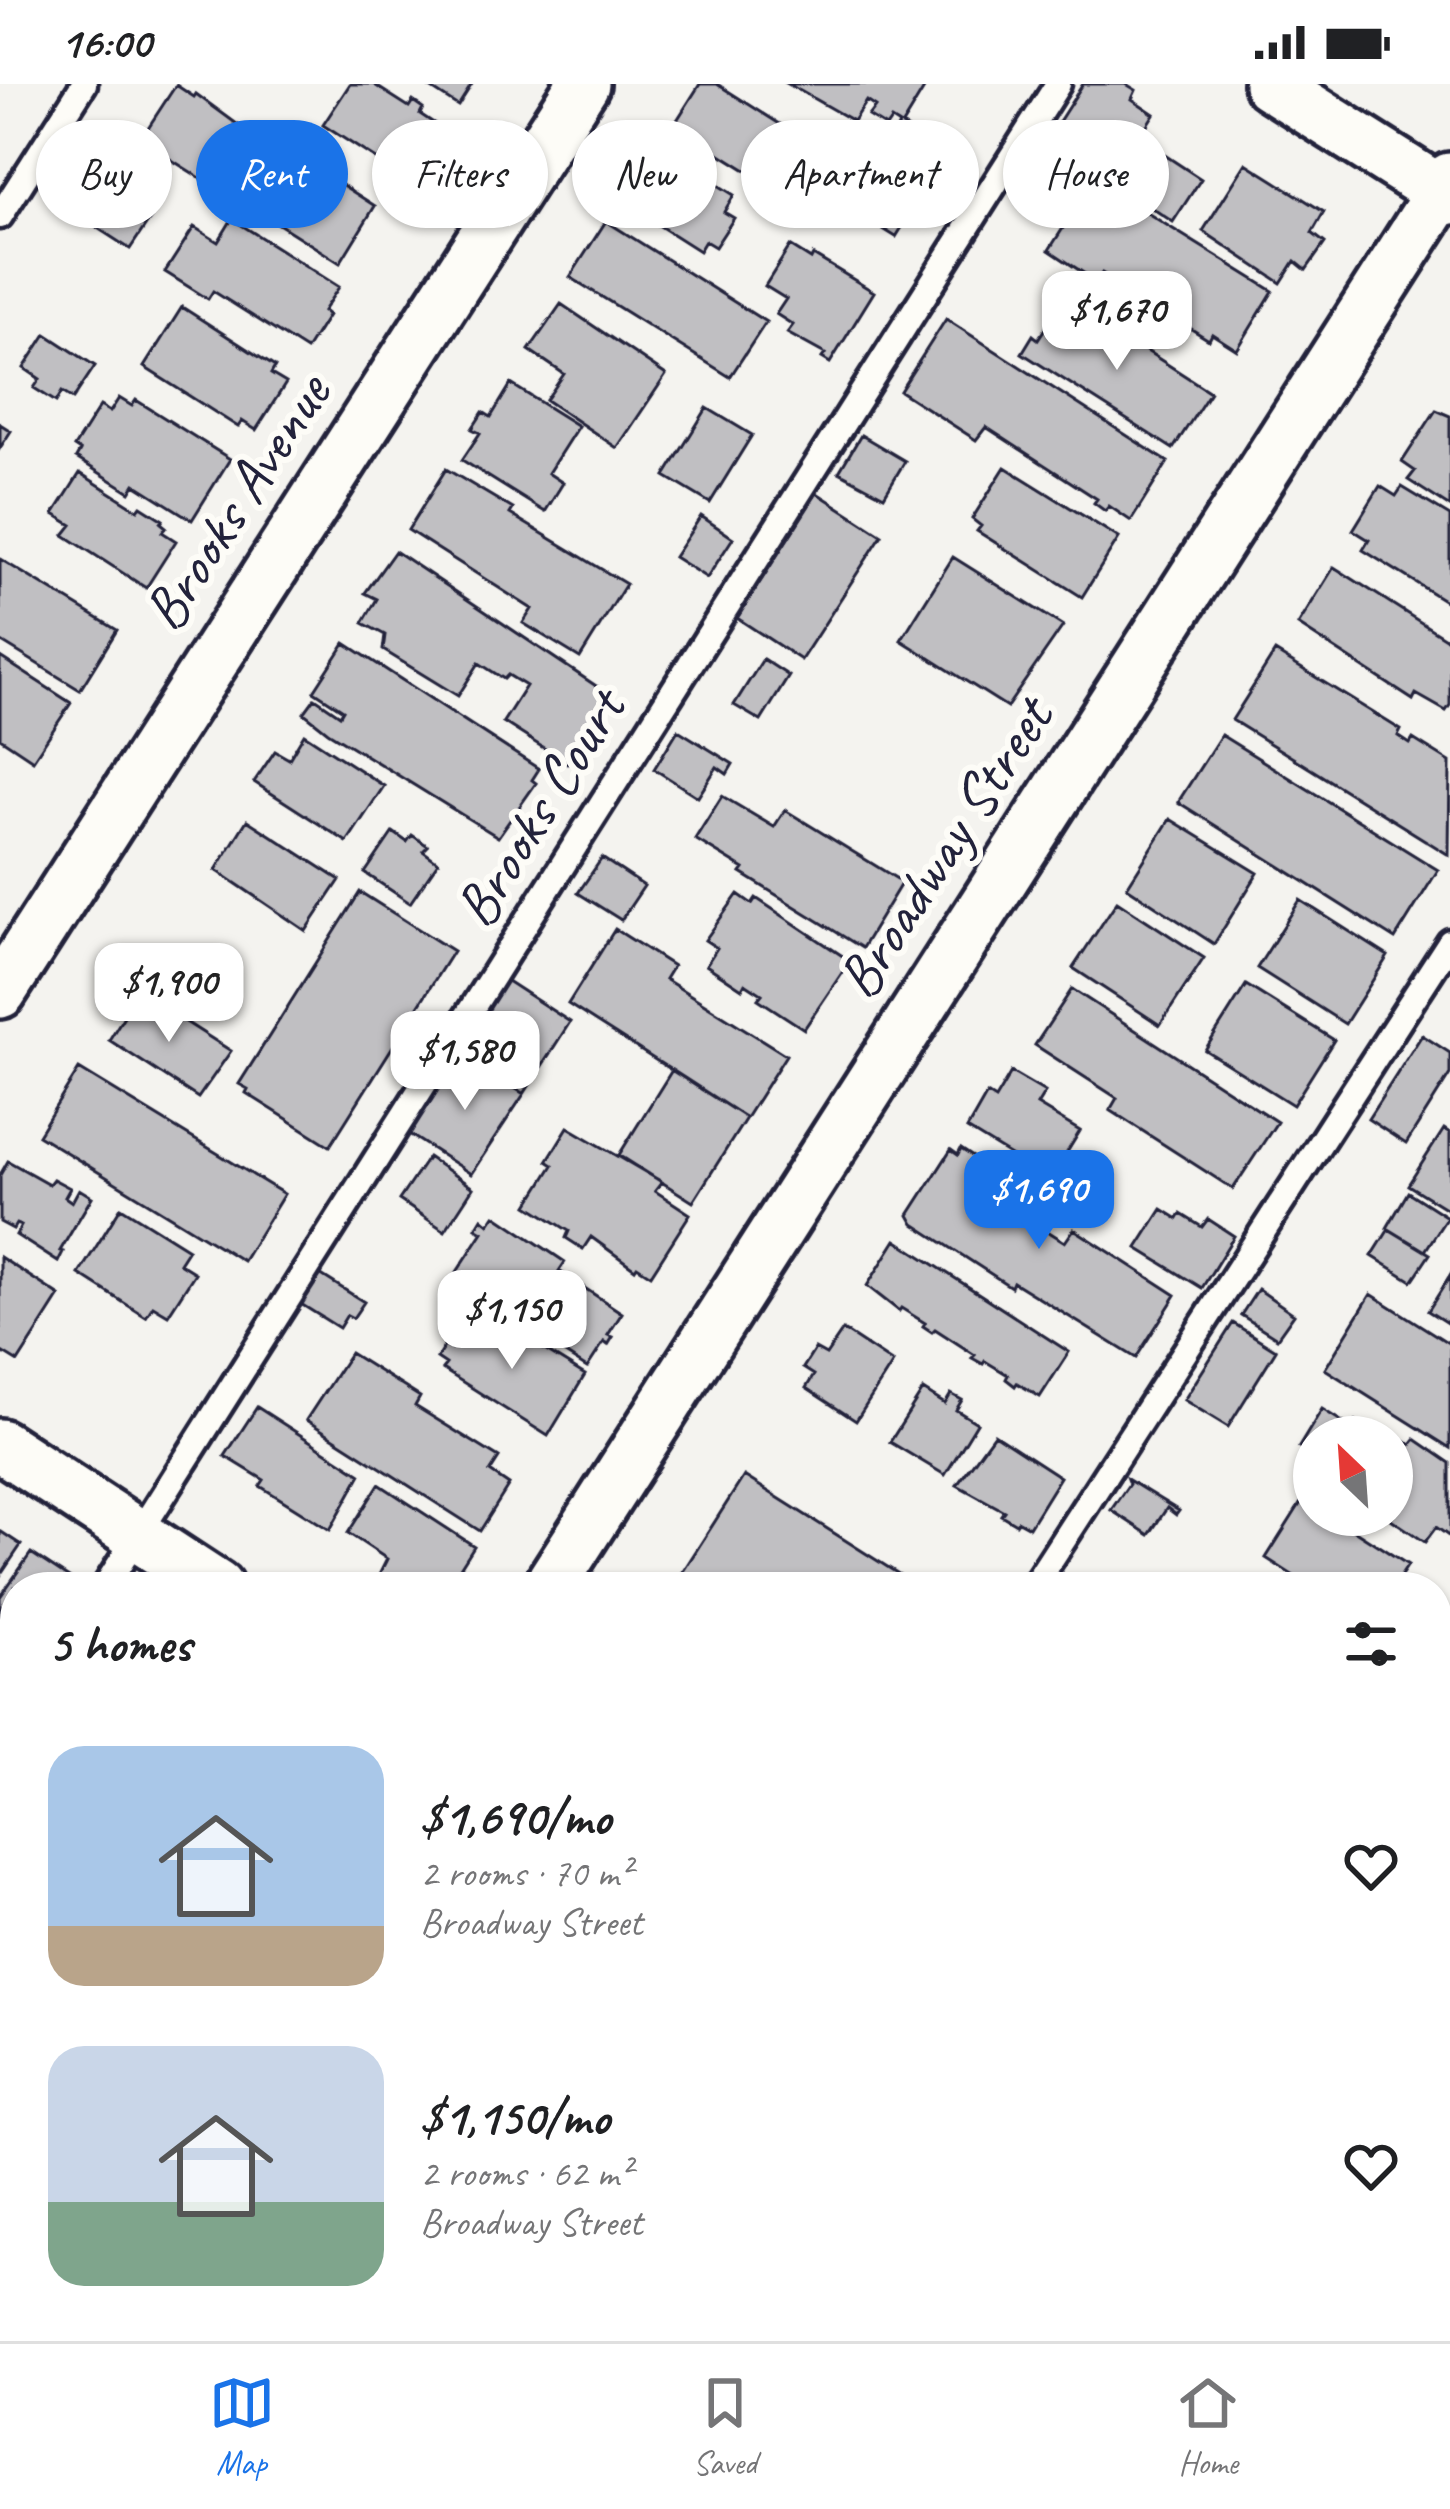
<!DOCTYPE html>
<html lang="en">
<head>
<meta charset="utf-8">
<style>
	body { margin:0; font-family:Caveat,sans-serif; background:#f2f2f2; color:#202124; height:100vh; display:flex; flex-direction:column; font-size:45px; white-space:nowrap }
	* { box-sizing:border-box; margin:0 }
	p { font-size:39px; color:#757577 }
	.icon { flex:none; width:66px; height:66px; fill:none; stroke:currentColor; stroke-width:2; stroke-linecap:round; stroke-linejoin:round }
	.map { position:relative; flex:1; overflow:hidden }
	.side { position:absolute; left:0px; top:1488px; width:1452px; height:771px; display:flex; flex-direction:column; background:#fff; border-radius:48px 48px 0 0; box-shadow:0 3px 9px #0004 }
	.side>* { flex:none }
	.guide { position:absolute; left:36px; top:36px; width:1380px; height:108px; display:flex; gap:24px }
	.needle { width:78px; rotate:335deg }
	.fabs { position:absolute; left:1293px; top:1332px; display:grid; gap:24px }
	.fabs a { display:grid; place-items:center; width:120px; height:120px; border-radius:50%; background:#fff; box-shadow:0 3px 9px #0004; font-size:60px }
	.price { position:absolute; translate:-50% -102px; padding:0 27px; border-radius:24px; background:#fff; color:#222; font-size:39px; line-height:78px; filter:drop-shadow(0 3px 6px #0008) }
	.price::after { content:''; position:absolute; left:50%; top:72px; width:36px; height:27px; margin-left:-18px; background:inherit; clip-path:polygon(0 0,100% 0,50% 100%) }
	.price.active { background:#1a73e8; color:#fff }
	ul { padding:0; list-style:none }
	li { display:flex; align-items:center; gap:36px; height:300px; padding:0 48px }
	li span { display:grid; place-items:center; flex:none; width:336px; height:240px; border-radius:36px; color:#555 }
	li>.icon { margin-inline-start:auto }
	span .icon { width:144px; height:144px; fill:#fffc; stroke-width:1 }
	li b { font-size:51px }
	h2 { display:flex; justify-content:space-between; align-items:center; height:144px; padding:0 48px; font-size:51px }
	.pill { padding:0 42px; border-radius:54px; background:#fff; box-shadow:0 3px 9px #0004; font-size:42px; line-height:108px }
	.pill.active { background:#1a73e8; color:#fff }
	.status { display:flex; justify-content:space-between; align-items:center; height:84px; padding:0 60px; background:#fff; direction:ltr }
	.status svg { height:33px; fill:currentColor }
	.tab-bar { display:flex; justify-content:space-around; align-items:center; height:168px; border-top:3px solid #e0e0e0; background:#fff; font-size:33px; color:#757577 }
	.tab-bar a { display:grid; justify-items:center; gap:6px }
	.tab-bar .active { color:#1a73e8 }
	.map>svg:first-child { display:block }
	.building { fill:#c0bfc2; stroke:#22223b; stroke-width:3 }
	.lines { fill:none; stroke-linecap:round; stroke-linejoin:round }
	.service-casing { stroke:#22223b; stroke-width:33 }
	.minor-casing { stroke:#22223b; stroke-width:60 }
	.service { stroke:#fdfcf7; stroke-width:24 }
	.minor { stroke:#fdfcf7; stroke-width:51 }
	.labels { text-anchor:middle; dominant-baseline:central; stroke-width:12; stroke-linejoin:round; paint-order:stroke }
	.street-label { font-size:60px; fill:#22223b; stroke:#fdfcf7 }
</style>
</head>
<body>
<div class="status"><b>16:00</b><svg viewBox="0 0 49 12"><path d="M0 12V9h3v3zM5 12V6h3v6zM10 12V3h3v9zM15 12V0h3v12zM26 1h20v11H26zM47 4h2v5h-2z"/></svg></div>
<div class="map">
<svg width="1450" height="2257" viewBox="0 0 1450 2257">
	<rect width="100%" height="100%" fill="#f4f3ef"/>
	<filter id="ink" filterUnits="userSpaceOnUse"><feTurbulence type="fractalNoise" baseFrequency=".00833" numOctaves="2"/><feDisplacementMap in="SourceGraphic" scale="24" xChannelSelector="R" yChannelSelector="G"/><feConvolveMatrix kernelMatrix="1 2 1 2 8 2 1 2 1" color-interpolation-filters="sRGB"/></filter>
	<g filter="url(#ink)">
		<path class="building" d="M 350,0 L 373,0 L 409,23 L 413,17 L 423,24 L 420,30 L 438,42 L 405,94 L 323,41 Z
			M 424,0 L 472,0 L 458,22 Z
			M 700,0 L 717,0 L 816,63 L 786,111 L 674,41 Z
			M 788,0 L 927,0 L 902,41 L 954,73 L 939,97 L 885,63 L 899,41 L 891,36 L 886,43 L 868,32 L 875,23 L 866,17 L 853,37 Z
			M 1083,0 L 1126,0 L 1136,6 L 1132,15 L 1154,30 L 1113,94 L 1049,53 Z
			M 176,1 L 194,13 L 196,10 L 260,57 L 263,51 L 271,57 L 268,63 L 271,64 L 237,117 L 140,56 Z
			M 845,56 L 866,73 L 851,92 L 830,77 Z
			M 1142,56 L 1201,95 L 1173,138 L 1114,99 Z
			M 654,61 L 734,111 L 724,128 L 734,134 L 715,163 L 705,157 L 699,167 L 619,116 Z
			M 291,68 L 375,122 L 340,179 L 255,125 Z
			M 95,78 L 160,120 L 130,165 L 65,123 Z
			M 1246,79 L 1324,128 L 1312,149 L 1325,159 L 1306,186 L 1295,177 L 1281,199 L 1203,147 Z
			M 880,81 L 924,108 L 896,153 L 851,125 Z
			M 1094,96 L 1273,207 L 1237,266 L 1212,250 L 1209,256 L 1102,189 L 1097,198 L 1049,166 Z
			M 232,135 L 339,203 L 323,227 L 328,231 L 306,266 L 213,207 L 208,215 L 165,188 L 194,143 L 218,158 Z
			M 606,137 L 766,238 L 730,293 L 570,193 Z
			M 790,162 L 811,175 L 813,171 L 874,208 L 830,279 L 822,274 L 825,270 L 787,249 L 793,241 L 776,230 L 786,215 L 765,202 Z
			M 1065,214 L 1210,308 L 1173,365 L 1022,269 L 1033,251 L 1038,255 Z
			M 561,220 L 666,291 L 617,364 L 546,316 L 564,290 L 529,266 Z
			M 182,223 L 275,283 L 271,290 L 286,299 L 256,346 L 242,337 L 238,343 L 144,283 Z
			M 946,235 L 1168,378 L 1131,437 L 1109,422 L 1105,427 L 1094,419 L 1097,415 L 986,343 L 976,356 L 900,307 Z
			M 46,250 L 95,282 L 73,315 L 62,308 L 56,318 L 34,304 L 40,295 L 24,284 Z
			M 511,300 L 578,342 L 548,389 L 563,399 L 545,428 L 462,376 L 480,349 L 472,345 L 483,328 L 491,333 Z
			M 119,314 L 132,322 L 136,316 L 230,375 L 192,436 L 135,400 L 130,408 L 76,374 L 80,367 L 74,363 L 100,322 L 110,328 Z
			M 707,324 L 752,351 L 710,419 L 665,392 Z
			M 1436,326 L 1450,332 L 1450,423 L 1408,396 L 1415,387 L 1402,378 Z
			M 0,340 L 11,347 L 0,364 Z
			M 861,351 L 905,377 L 884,412 L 839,388 Z
			M 1005,383 L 1119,454 L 1082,513 L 977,447 L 981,442 L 972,435 Z
			M 446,385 L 513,425 L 510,430 L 626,500 L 580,574 L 523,539 L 532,525 L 408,446 Z
			M 80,389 L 138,426 L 141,422 L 163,436 L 161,439 L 166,443 L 162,448 L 176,457 L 146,504 L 64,451 L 72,441 L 54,430 Z
			M 1380,402 L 1396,412 L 1402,403 L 1450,432 L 1450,520 L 1363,466 L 1369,456 L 1353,446 Z
			M 817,409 L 882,451 L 801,576 L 737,534 Z
			M 701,432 L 733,454 L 707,494 L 674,473 Z
			M 395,467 L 611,612 L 603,623 L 607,626 L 572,678 L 567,679 L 503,638 L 526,602 L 508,591 L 504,595 L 479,579 L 458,612 L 383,566 L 385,551 L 363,539 L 377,515 L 365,509 Z
			M 953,473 L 1063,542 L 1007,623 L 901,556 Z
			M 0,475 L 117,546 L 80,606 L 0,557 Z
			M 1334,483 L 1450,557 L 1450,621 L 1446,627 L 1416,610 L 1413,616 L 1298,541 Z
			M 345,559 L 539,685 L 532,696 L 536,699 L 498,753 L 328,648 L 304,629 L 315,614 L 340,631 L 343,626 L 314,607 Z
			M 1275,568 L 1401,646 L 1398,652 L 1410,660 L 1413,655 L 1450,678 L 1449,771 L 1232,636 Z
			M 0,573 L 71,619 L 33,676 L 0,654 Z
			M 763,575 L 789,592 L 761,637 L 734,621 Z
			M 678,646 L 733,680 L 727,690 L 717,683 L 698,713 L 654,685 Z
			M 304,650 L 384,702 L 347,758 L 254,698 L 275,667 L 289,675 Z
			M 1221,651 L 1438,786 L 1395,855 L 1178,718 Z
			M 722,712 L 774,743 L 785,726 L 902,798 L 862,864 L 741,789 L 744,785 L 695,755 Z
			M 1170,735 L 1258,789 L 1214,860 L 1127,803 Z
			M 247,736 L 340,796 L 306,847 L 216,786 Z
			M 393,748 L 407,758 L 412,751 L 428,762 L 423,767 L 438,778 L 410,819 L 365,789 Z
			M 602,774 L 644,802 L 621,836 L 578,809 Z
			M 360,808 L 453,867 L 330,1062 L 246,1009 L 248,1005 L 239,1000 Z
			M 738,810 L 752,820 L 756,814 L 850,877 L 804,945 L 758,915 L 762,910 L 745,899 L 742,905 L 706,881 L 717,864 L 705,856 Z
			M 1300,816 L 1388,872 L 1345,940 L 1257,884 Z
			M 1117,817 L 1204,874 L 1160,941 L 1073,884 Z
			M 615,845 L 673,882 L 665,895 L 786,971 L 746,1034 L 568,920 Z
			M 504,895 L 570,938 L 524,1010 L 457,968 Z
			M 1246,901 L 1334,956 L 1293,1021 L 1205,966 Z
			M 1072,905 L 1277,1038 L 1233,1105 L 1110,1026 L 1117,1014 L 1035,961 Z
			M 139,908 L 231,967 L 198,1014 L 109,956 Z
			M 1422,951 L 1450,969 L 1450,990 L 1406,1060 L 1368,1035 Z
			M 457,968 L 524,1010 L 471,1090 L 406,1048 Z
			M 79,985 L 284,1110 L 243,1177 L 38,1051 Z
			M 672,986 L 746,1034 L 693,1118 L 619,1071 Z
			M 1011,988 L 1045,1008 L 1037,1021 L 1080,1047 L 1050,1096 L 967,1045 L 987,1010 L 995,1015 Z
			M 568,1043 L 662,1098 L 655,1107 L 690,1130 L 651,1191 L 637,1182 L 635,1185 L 591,1153 L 583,1165 L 566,1154 L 569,1147 L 528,1121 L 553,1081 L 547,1077 Z
			M 1444,1045 L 1450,1049 L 1450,1127 L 1408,1101 Z
			M 961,1065 L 1058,1129 L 1046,1146 L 1065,1158 L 1074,1145 L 1176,1211 L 1136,1274 L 1013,1198 L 1011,1203 L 914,1140 L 909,1131 L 951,1066 L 958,1071 Z
			M 428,1073 L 473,1104 L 445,1147 L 399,1116 Z
			M 8,1077 L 49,1100 L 53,1095 L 70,1104 L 65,1113 L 72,1118 L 79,1105 L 92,1113 L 60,1167 L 63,1168 L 58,1178 L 16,1151 L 21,1142 L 16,1140 L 13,1145 L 0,1138 L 0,1091 Z
			M 1408,1108 L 1447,1133 L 1425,1167 L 1387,1144 Z
			M 121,1123 L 188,1165 L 179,1179 L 195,1189 L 168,1231 L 153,1222 L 146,1233 L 79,1190 Z
			M 1162,1125 L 1178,1135 L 1181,1130 L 1202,1143 L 1208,1135 L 1234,1152 L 1202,1204 L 1137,1164 Z
			M 495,1131 L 565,1178 L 559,1187 L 622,1229 L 608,1251 L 613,1253 L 608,1261 L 604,1258 L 587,1284 L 451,1197 L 483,1148 L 476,1144 L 482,1134 L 489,1140 Z
			M 1389,1145 L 1430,1170 L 1412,1197 L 1372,1172 Z
			M 896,1156 L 1069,1268 L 1040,1313 L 1017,1299 L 1015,1302 L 1006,1295 L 1008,1291 L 985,1277 L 983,1280 L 972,1274 L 975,1271 L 935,1245 L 932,1248 L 923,1242 L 925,1239 L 901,1224 L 899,1227 L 867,1202 Z
			M 0,1173 L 60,1212 L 18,1278 L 0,1267 Z
			M 315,1187 L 364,1218 L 353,1234 L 347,1231 L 339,1244 L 296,1217 Z
			M 1450,1192 L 1450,1241 L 1428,1227 Z
			M 1258,1205 L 1294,1230 L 1277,1254 L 1241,1231 Z
			M 1371,1210 L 1450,1260 L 1450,1364 L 1325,1285 Z
			M 477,1224 L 585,1291 L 548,1352 L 442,1285 L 446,1280 L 437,1274 L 445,1261 L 451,1265 Z
			M 1233,1239 L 1276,1266 L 1228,1343 L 1184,1316 Z
			M 843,1246 L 893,1279 L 856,1337 L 806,1304 L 814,1291 L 803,1284 L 815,1265 L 826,1271 Z
			M 350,1269 L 420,1313 L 415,1322 L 499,1374 L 490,1388 L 509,1401 L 480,1447 L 306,1336 Z
			M 923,1306 L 945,1320 L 951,1310 L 962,1316 L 956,1326 L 977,1339 L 945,1391 L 890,1358 Z
			M 257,1323 L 361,1390 L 330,1446 L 260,1402 L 264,1396 L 225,1372 Z
			M 1322,1325 L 1352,1344 L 1356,1337 L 1381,1353 L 1314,1353 L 1314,1372 L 1299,1363 Z
			M 994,1350 L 1060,1393 L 1029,1443 L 1018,1437 L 1016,1440 L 1001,1431 L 1004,1427 L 957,1401 Z
			M 1415,1355 L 1450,1379 L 1450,1453 L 1436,1443 L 1425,1458 L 1385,1431 L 1392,1431 L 1392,1360 L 1399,1365 L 1404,1356 L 1411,1360 Z
			M 744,1392 L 919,1503 L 673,1503 Z
			M 1127,1395 L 1179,1427 L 1176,1431 L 1167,1424 L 1149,1451 L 1111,1426 L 1129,1400 Z
			M 379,1400 L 474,1462 L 448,1503 L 389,1503 L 377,1495 L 387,1475 L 348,1449 Z
			M 1302,1417 L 1314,1424 L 1314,1431 L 1325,1431 L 1346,1441 L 1408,1481 L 1398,1496 L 1409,1503 L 1311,1503 L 1266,1474 Z
			M 0,1447 L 21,1461 L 0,1492 Z
			M 31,1469 L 75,1498 L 72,1503 L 15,1503 L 14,1572 L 0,1563 L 0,1513 Z
			M 15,1733 L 15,1808 L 0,1798 L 0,1756 Z
			M 1444,1750 L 1450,1753 L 1450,1832 L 1437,1824 L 1437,1761 Z
			M 1437,1854 L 1450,1862 L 1450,1948 L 1437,1940 Z
			M 15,1945 L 15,2025 L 0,2016 L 0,1990 L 6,1982 L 0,1978 L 0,1969 Z
			M 1437,1959 L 1450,1967 L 1450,2055 L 1437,2046 Z
			M 4,2052 L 15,2059 L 12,2166 L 15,2179 L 8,2191 L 15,2196 L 7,2209 L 0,2206 L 0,2059 Z
			M 195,2244 L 324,2244 L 316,2257 L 188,2257 Z
			M 792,2244 L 833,2244 L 854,2257 L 784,2257 Z
			M 1111,2244 L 1230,2244 L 1250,2257 L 1103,2257 Z
			M 478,2245 L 496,2257 L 465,2257 Z"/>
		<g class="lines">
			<defs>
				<path id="service" d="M 0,132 L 84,0
					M 105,1503 L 1058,0
					M 1033,1503 L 1450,858
					M 0,1664 L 15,1641
					M 0,1843 L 15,1852
					M 553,2257 L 562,2244"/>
				<path id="minor" d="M 1270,0 L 1450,114
					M 0,908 L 583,0
					M 0,1361 L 217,1503
					M 549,1503 L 1450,95
					M 1437,1620 L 1450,1599
					M 1406,2244 L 1426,2257
					M 76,2257 L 85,2244
					M 1031,2257 L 1039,2244"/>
			</defs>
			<use href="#service" class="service-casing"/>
			<use href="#minor" class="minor-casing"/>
			<use href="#service" class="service"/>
			<use href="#minor" class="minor"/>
		</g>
	</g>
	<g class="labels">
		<g class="street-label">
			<text transform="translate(236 418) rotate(-57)">Brooks Avenue</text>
			<text transform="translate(539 724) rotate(-58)">Brooks Court</text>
			<text transform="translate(944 764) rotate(-57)">Broadway Street</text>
		</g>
	</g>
</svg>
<div class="fabs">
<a><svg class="needle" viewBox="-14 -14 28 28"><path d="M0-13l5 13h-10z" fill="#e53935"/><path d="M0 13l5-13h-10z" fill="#757577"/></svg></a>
</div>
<b class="price" style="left:1117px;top:289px">$1,670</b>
<b class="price" style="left:169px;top:961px">$1,900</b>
<b class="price" style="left:465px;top:1029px">$1,580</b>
<b class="price active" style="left:1039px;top:1168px">$1,690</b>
<b class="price" style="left:512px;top:1288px">$1,150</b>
<div class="guide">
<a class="pill">Buy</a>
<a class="pill active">Rent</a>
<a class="pill">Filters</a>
<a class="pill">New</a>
<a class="pill">Apartment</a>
<a class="pill">House</a>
</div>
<section class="side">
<h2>5 homes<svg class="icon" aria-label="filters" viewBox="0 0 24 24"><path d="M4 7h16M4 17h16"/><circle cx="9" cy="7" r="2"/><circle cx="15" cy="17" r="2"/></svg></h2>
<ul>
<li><span style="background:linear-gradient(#a9c7e8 75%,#b9a48a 0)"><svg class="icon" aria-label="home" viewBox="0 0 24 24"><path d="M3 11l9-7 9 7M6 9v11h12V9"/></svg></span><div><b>$1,690/mo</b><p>2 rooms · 70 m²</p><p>Broadway Street</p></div><svg class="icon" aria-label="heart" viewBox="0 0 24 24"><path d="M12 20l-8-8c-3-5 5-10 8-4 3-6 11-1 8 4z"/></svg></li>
<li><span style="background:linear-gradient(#c9d6e8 65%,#7fa58c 0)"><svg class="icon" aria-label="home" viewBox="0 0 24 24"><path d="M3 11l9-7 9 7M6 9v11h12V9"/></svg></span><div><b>$1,150/mo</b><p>2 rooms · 62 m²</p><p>Broadway Street</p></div><svg class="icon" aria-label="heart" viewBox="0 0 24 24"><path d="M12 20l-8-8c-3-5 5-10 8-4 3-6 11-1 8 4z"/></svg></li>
</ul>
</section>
</div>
<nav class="tab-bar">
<a class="active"><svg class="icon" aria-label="map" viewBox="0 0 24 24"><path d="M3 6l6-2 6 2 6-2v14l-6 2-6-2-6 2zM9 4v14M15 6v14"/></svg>Map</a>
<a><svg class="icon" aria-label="saved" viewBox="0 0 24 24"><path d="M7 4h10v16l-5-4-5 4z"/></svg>Saved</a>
<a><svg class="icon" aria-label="home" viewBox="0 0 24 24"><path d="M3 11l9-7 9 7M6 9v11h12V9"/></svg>Home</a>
</nav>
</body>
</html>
